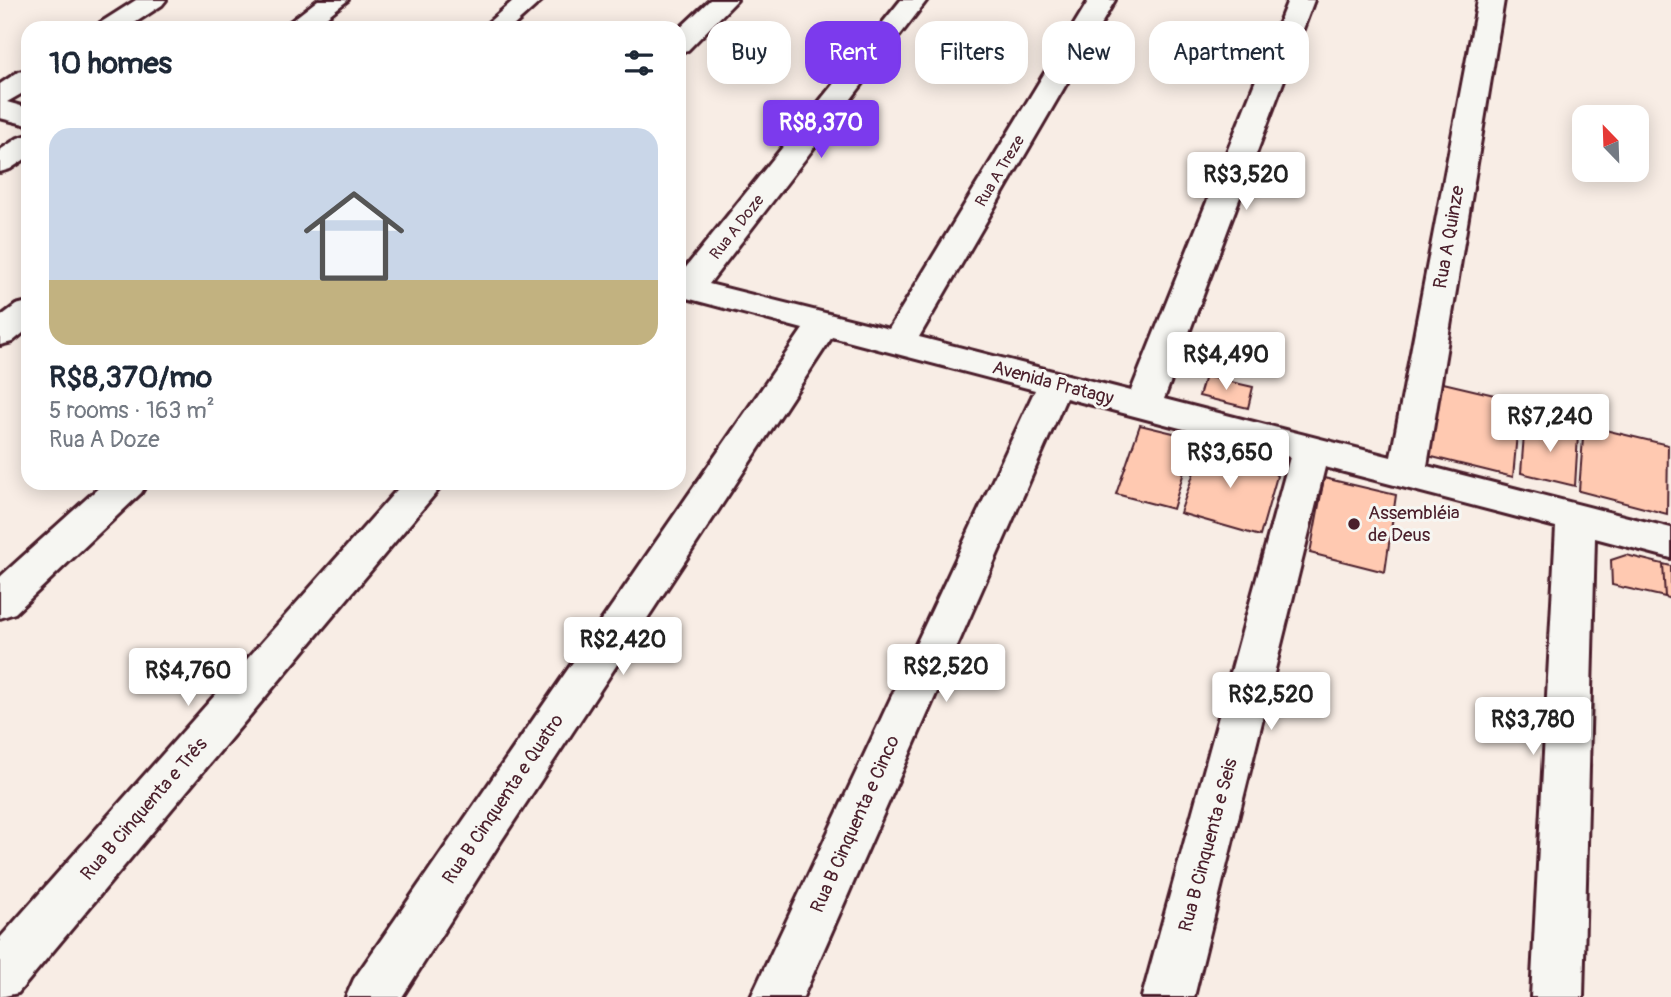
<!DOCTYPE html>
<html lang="en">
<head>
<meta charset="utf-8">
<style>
	body { margin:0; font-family:Pangolin,sans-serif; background:#f2f2f3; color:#1f2937; height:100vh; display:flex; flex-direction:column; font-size:26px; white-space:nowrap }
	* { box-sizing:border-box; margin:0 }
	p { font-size:23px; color:#747a83 }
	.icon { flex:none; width:38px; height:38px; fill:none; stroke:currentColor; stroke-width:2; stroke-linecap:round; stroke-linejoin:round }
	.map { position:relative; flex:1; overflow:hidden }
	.sheet { position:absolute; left:21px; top:21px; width:665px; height:469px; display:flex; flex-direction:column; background:#fff; border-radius:21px; box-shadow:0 4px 18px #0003 }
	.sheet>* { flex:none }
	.top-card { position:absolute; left:707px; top:21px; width:665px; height:63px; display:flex; gap:14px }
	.needle { width:46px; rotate:337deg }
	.tools { position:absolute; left:1572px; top:105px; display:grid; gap:14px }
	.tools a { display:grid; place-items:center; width:77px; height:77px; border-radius:14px; background:#fff; box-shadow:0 4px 18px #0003; font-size:35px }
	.price { position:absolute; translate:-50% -60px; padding:0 16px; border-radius:7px; background:#fff; color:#222; font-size:23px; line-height:46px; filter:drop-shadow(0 2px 4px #0008) }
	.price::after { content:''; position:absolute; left:50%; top:42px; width:21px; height:16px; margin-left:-10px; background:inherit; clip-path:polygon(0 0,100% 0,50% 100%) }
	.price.on { background:#7c3aed; color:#fff }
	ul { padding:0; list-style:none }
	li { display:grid; align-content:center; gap:14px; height:371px; padding:0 28px }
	li span { display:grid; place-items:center; height:217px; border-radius:21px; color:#555 }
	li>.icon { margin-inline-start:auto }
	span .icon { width:126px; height:126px; fill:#fffc; stroke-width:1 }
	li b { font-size:30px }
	h2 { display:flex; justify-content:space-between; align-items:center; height:84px; padding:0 28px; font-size:30px }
	.chip { padding:0 24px; border-radius:21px; background:#fff; box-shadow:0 4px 18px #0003; font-size:24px; line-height:63px }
	.chip.on { background:#7c3aed; color:#fff }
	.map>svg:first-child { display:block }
	.building { fill:#ffc9b1; stroke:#4a1f2b; stroke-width:2 }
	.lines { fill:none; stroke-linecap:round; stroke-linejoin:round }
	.minor-casing { stroke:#4a1f2b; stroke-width:6 }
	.minor { fill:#f6f6f2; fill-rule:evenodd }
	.poi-dot { fill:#4a1f2b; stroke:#f6f6f2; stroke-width:2.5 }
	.labels { text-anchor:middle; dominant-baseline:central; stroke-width:6; stroke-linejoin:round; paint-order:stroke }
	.far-street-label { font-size:16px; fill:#4a1f2b; stroke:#f6f6f2 }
	.street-label { font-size:19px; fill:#4a1f2b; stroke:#f6f6f2 }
	.poi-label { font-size:19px; fill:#4a1f2b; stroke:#f6f6f2; text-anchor:start }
</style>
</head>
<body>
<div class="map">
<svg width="1671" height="997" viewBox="0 0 1671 997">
	<rect width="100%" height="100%" fill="#f8ede5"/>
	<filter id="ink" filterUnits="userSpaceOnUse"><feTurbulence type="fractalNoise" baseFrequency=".0143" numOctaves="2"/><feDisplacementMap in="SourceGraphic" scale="14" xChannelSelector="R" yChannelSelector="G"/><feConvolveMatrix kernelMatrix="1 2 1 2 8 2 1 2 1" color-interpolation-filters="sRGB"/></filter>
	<g filter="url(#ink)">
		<path class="building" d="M 1205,376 L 1253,387 L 1248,408 L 1199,396 Z
			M 1439,382 L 1520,401 L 1513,477 L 1428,456 Z
			M 1525,422 L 1578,435 L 1575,486 L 1521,473 Z
			M 1140,425 L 1194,438 L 1173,509 L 1116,494 Z
			M 1584,425 L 1668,445 L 1667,514 L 1579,491 Z
			M 1204,443 L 1261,458 L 1277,476 L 1260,536 L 1180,513 Z
			M 1324,478 L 1396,495 L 1385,572 L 1310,553 Z
			M 1626,555 L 1663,564 L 1665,597 L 1612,585 L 1611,560 Z
			M 1663,564 L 1671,566 L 1671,599 L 1665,597 Z"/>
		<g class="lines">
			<defs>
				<path id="minor" d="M 136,0 L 166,0 L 162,5 L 127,28 L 96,28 L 100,23 Z
					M 318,0 L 348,0 L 312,28 L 282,28 Z
					M 514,0 L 542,0 L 511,28 L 482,28 Z
					M 710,0 L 737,0 L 688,50 L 679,52 L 679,29 Z
					M 901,0 L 927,0 L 709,284 L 889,329 L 1089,0 L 1115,0 L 919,337 L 1131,391 L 1288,0 L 1314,0 L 1164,399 L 1391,457 L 1478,0 L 1504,0 L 1427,466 L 1671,528 L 1671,558 L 1595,538 L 1583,997 L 1531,997 L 1556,527 L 1325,467 L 1194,997 L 1142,997 L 1290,457 L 1066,398 L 803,997 L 751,997 L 1035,390 L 832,337 L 501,841 L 402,997 L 346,997 L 354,979 L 803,329 L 679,296 L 679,276 Z
					M 28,70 L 28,90 L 7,102 L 28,108 L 28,125 L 0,118 L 0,84 L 18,72 Z
					M 28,135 L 28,157 L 10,169 L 0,172 L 0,150 L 18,138 Z
					M 28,302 L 28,329 L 12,342 L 0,345 L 0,317 L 16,305 Z
					M 104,483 L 147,483 L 141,493 L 15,613 L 0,618 L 0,577 Z
					M 403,483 L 444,483 L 18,993 L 0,997 L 0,938 Z"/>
			</defs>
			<use href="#minor" class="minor-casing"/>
			<use href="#minor" class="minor"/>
		</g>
	</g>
	<circle class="poi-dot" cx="1354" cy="524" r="7"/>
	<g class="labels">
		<g class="far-street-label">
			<text transform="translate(1000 171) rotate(-59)">Rua A Treze</text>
			<text transform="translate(737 227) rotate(-52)">Rua A Doze</text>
		</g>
		<g class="street-label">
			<text transform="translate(1449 237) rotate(-80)">Rua A Quinze</text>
			<text transform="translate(1053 383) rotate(15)">Avenida Pratagy</text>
			<text transform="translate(503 799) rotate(-56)">Rua B Cinquenta e Quatro</text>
			<text transform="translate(144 809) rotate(-49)">Rua B Cinquenta e Três</text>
			<text transform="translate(855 824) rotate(-66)">Rua B Cinquenta e Cinco</text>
			<text transform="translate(1208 845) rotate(-75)">Rua B Cinquenta e Seis</text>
		</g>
		<g class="poi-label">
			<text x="1368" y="513">Assembléia<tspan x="1368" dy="22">de Deus</tspan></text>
		</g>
	</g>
</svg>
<div class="tools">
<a><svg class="needle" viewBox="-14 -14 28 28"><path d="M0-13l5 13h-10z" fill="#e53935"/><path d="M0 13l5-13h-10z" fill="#747a83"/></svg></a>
</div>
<b class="price on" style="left:821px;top:160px">R$8,370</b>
<b class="price" style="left:1246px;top:212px">R$3,520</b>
<b class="price" style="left:1226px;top:392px">R$4,490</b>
<b class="price" style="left:1550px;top:454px">R$7,240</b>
<b class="price" style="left:1230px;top:490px">R$3,650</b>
<b class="price" style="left:623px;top:677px">R$2,420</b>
<b class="price" style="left:946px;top:704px">R$2,520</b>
<b class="price" style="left:188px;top:708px">R$4,760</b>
<b class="price" style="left:1271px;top:732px">R$2,520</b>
<b class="price" style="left:1533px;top:757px">R$3,780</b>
<div class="top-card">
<a class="chip">Buy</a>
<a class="chip on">Rent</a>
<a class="chip">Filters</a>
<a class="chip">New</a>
<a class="chip">Apartment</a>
</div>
<section class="sheet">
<h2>10 homes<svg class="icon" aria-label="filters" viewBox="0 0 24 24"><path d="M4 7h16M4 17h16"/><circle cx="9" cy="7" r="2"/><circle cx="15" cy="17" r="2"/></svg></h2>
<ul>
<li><span style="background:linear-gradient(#c9d6e8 70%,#c2b280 0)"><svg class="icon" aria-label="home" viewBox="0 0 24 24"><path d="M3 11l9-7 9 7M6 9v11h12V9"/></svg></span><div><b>R$8,370/mo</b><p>5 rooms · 163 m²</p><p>Rua A Doze</p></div></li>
</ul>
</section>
</div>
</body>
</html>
